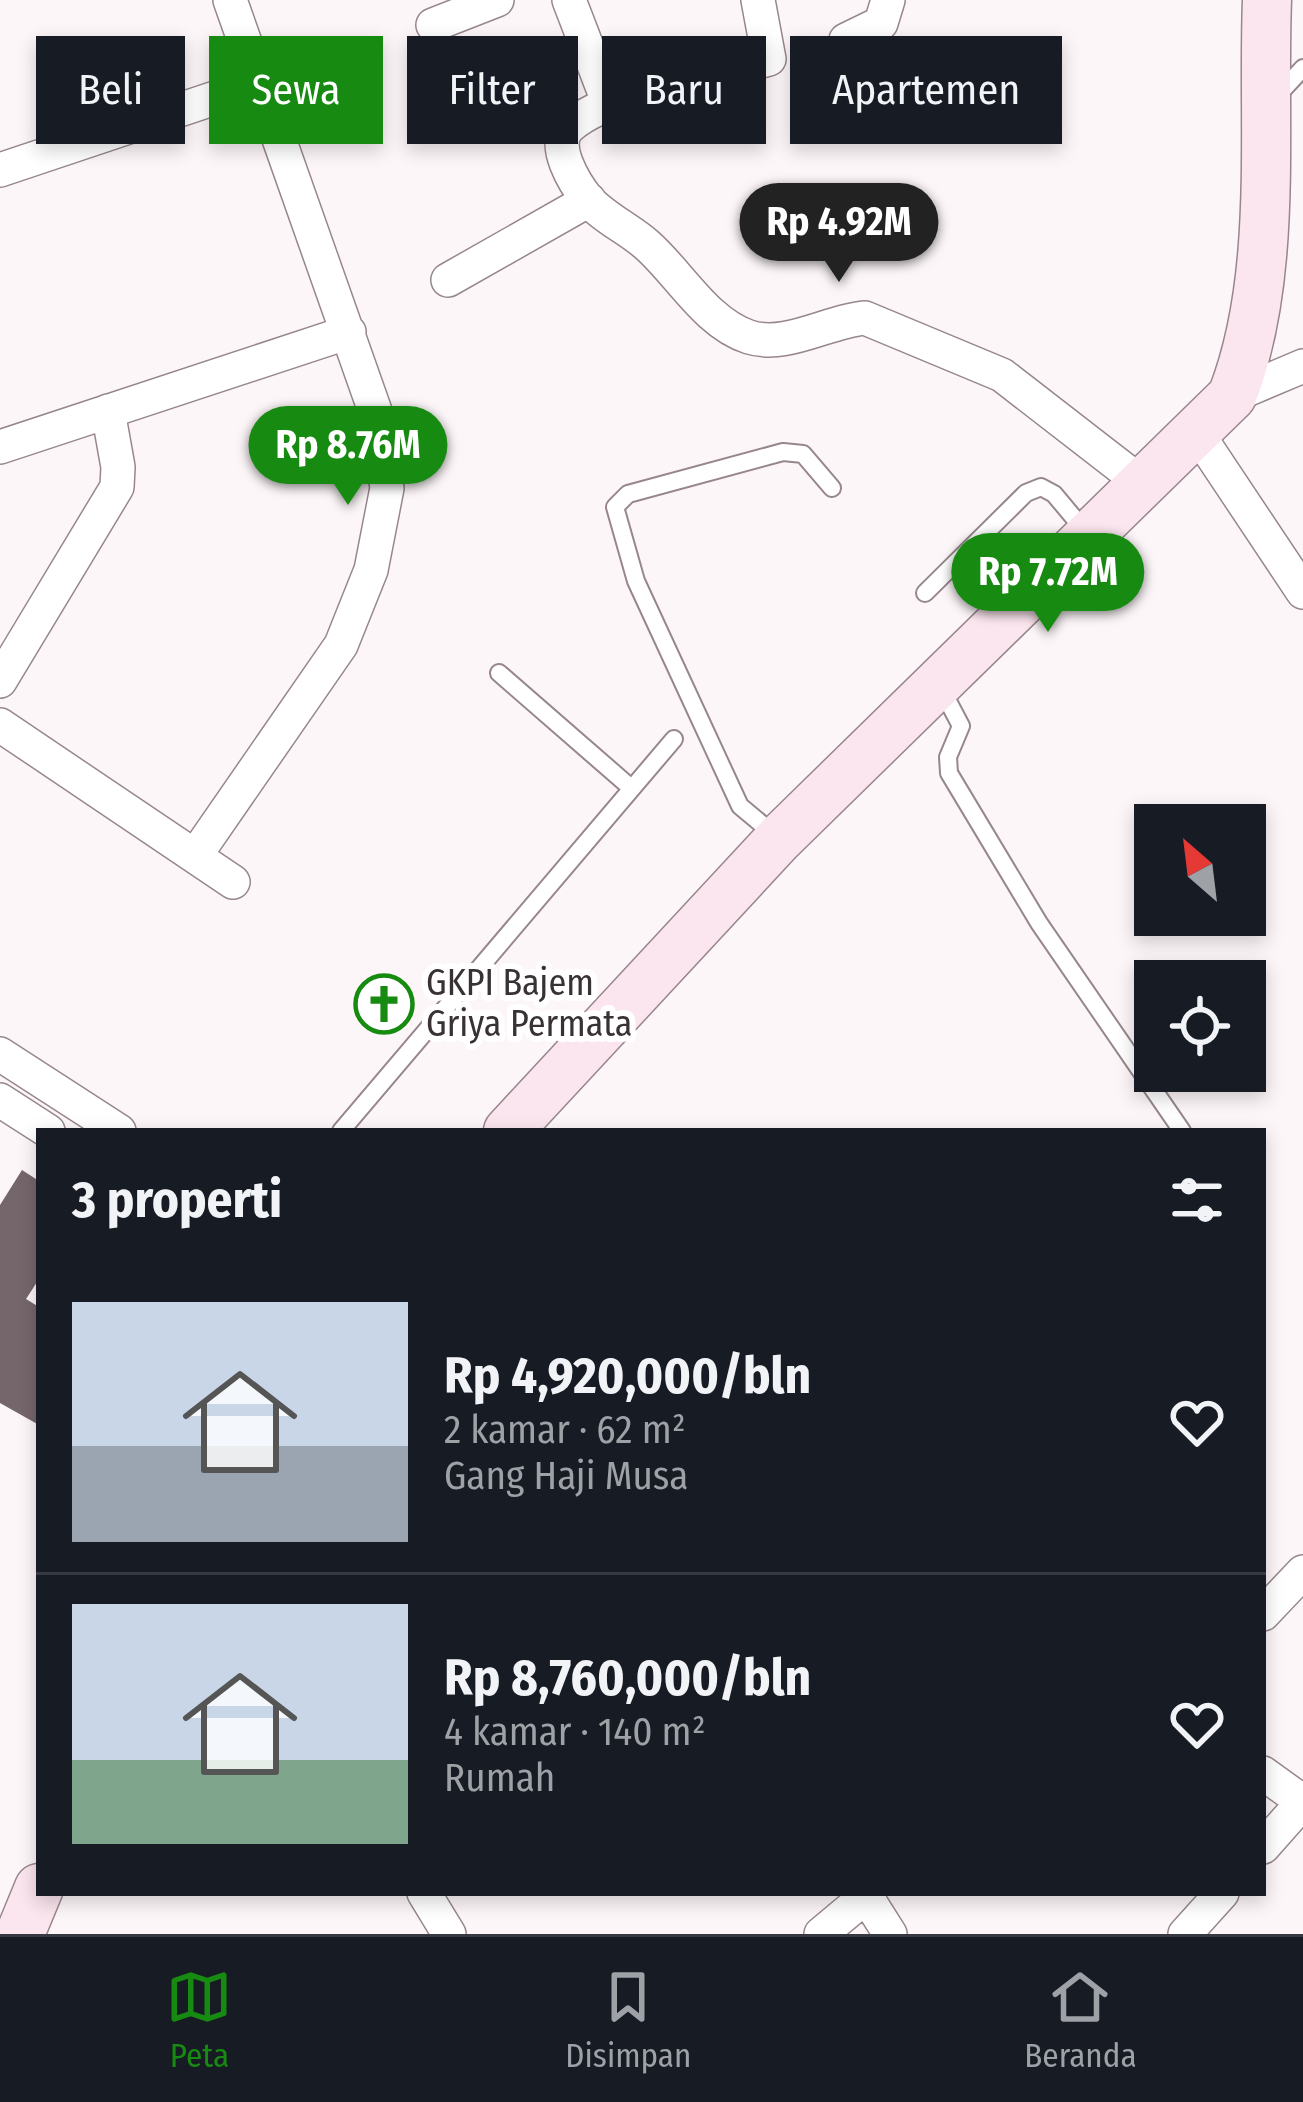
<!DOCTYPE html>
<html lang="id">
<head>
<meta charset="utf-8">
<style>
	body { margin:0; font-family:"Fira Sans Condensed",sans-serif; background:#20242c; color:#f1f3f6; height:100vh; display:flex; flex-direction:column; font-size:45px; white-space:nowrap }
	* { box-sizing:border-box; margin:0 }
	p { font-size:39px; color:#9ea1a6 }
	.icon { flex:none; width:66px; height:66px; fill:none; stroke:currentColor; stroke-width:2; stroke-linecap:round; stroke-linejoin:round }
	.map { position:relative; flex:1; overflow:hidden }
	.sheet { position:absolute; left:36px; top:1128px; width:1230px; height:768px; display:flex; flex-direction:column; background:#171b24; border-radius:0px; box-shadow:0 6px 18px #0003 }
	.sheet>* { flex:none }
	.banner { position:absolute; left:36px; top:36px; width:1233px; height:108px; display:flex; gap:24px }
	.needle { width:78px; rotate:332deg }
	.controls { position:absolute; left:1134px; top:804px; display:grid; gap:24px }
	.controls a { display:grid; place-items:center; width:132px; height:132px; border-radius:0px; background:#171b24; box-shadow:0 6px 18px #0003; font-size:60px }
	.price { position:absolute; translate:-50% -102px; padding:0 27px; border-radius:42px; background:#178b11; color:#fff; font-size:39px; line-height:78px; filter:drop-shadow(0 3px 6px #0008) }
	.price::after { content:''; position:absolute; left:50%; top:72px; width:36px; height:27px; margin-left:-18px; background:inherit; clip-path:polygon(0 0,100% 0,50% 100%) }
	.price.on { background:#222; color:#fff }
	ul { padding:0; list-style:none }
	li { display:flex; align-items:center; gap:36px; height:300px; padding:0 36px }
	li+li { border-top:3px solid #363941 }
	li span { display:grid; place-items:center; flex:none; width:336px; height:240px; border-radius:0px; color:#555 }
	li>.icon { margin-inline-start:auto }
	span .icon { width:144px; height:144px; fill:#fffc; stroke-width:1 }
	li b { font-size:51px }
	h2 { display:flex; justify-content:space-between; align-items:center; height:144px; padding:0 36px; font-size:51px }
	.pill { padding:0 42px; border-radius:0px; background:#171b24; box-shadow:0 6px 18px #0003; font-size:42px; line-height:108px }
	.pill.on { background:#178b11; color:#fff }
	.dock { display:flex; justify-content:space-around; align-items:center; height:168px; border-top:3px solid #363941; background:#171b24; font-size:33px; color:#9ea1a6 }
	.dock a { display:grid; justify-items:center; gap:6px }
	.dock .on { color:#178b11 }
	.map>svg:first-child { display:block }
	.building { fill:#75666b }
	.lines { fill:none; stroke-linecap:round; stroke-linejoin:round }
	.service-casing { stroke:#97878d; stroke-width:20 }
	.minor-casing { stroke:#97878d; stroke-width:36 }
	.secondary-casing { stroke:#97878d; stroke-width:51 }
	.service { stroke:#fff; stroke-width:16 }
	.minor { stroke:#fff; stroke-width:33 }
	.secondary { stroke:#fbe5ee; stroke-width:48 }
	.labels { text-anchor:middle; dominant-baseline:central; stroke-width:12; stroke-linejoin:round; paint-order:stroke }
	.poi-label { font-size:36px; fill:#393234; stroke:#fff; text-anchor:start }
</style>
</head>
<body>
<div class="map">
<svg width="1303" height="1934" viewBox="0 0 1303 1934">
	<rect width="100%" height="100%" fill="#fdf6f8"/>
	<path class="building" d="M 22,1170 L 39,1181 L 39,1279 L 26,1299 L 39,1307 L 39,1425 L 0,1403 L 0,1205 Z"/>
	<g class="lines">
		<defs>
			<path id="service" d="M 1275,98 L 1303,68
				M 925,593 L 1026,493 L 1041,487 L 1054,494 L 1085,531
				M 499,673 L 630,787
				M 941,688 L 961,726 L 948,757 L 949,773 L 1039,923 L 1182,1131
				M 776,836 L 740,806 L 636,581 L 615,507 L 628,494 L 783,452 L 803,454 L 832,488
				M 341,1131 L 674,739"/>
			<path id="minor" d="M 569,0 L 609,104
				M 758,0 L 769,59 C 718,73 606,93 569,127 C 550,144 575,184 588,200 C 604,218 629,229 647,245 C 679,273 706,323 749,337 C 786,349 828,321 865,318 L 1002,375 L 1144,485
				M 433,25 L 497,0
				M 846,40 L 881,23 L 888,0
				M 0,170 L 260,83
				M 448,280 L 589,200
				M 1232,396 L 1303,366
				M 1197,433 L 1303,592
				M 0,447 L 349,332
				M 0,681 L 117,487 L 118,467 L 108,411
				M 0,725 L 233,882
				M 195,856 L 341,645 L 371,570 L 387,488 L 375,411 L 230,0
				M 0,1054 L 119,1131
				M 0,1100 L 48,1131
				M 1263,1614 L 1303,1572
				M 1263,1773 L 1303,1802 L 1263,1847
				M 424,1893 L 449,1934
				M 866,1896 L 890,1934
				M 821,1934 L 870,1893
				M 1185,1934 L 1222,1893"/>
			<path id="secondary" d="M 508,1131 L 779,839 L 1232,396 C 1279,276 1262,128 1267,0
				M 20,1934 L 39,1888"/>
		</defs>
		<use href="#service" class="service-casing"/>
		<use href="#minor" class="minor-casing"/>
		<use href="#secondary" class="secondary-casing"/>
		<use href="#service" class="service"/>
		<use href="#minor" class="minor"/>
		<use href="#secondary" class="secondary"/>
	</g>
	<defs>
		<symbol id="church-ring" viewBox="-11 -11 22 22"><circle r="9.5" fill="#fff" stroke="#178b11" stroke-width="1.5"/><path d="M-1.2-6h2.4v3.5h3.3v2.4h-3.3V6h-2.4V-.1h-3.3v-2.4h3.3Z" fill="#178b11"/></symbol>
	</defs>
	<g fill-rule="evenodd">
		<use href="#church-ring" x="351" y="971" width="66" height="66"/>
	</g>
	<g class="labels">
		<g class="poi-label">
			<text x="426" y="983">GKPI Bajem<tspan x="426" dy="41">Griya Permata</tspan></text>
		</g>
	</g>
</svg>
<div class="controls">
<a><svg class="needle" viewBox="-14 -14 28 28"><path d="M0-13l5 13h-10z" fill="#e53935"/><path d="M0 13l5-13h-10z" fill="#9ea1a6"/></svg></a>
<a><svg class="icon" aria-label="locate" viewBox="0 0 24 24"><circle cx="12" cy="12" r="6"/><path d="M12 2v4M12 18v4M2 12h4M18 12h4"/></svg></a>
</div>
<b class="price on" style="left:839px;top:285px">Rp 4.92M</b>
<b class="price" style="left:348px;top:508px">Rp 8.76M</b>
<b class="price" style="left:1048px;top:635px">Rp 7.72M</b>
<div class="banner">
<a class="pill">Beli</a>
<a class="pill on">Sewa</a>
<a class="pill">Filter</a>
<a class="pill">Baru</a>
<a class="pill">Apartemen</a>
</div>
<section class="sheet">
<h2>3 properti<svg class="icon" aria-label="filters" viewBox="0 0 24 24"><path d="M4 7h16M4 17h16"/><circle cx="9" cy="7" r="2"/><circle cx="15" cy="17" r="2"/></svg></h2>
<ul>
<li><span style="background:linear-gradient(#c9d6e8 60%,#9aa5b1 0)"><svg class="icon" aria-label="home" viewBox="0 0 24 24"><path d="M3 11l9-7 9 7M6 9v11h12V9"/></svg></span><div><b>Rp 4,920,000/bln</b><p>2 kamar · 62 m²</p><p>Gang Haji Musa</p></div><svg class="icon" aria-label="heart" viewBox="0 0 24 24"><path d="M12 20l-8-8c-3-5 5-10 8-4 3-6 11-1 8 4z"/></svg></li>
<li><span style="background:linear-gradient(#c9d6e8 65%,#7fa58c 0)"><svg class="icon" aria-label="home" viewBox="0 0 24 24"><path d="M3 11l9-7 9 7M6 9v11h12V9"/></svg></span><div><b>Rp 8,760,000/bln</b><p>4 kamar · 140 m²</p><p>Rumah</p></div><svg class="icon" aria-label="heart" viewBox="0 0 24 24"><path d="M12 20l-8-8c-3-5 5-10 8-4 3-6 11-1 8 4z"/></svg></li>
</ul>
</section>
</div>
<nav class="dock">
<a class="on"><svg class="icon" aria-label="map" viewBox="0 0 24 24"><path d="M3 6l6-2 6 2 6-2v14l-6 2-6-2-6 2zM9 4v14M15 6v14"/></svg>Peta</a>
<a><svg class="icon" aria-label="saved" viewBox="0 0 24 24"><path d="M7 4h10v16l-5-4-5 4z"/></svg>Disimpan</a>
<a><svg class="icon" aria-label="home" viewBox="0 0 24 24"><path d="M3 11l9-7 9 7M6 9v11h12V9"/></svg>Beranda</a>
</nav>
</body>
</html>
